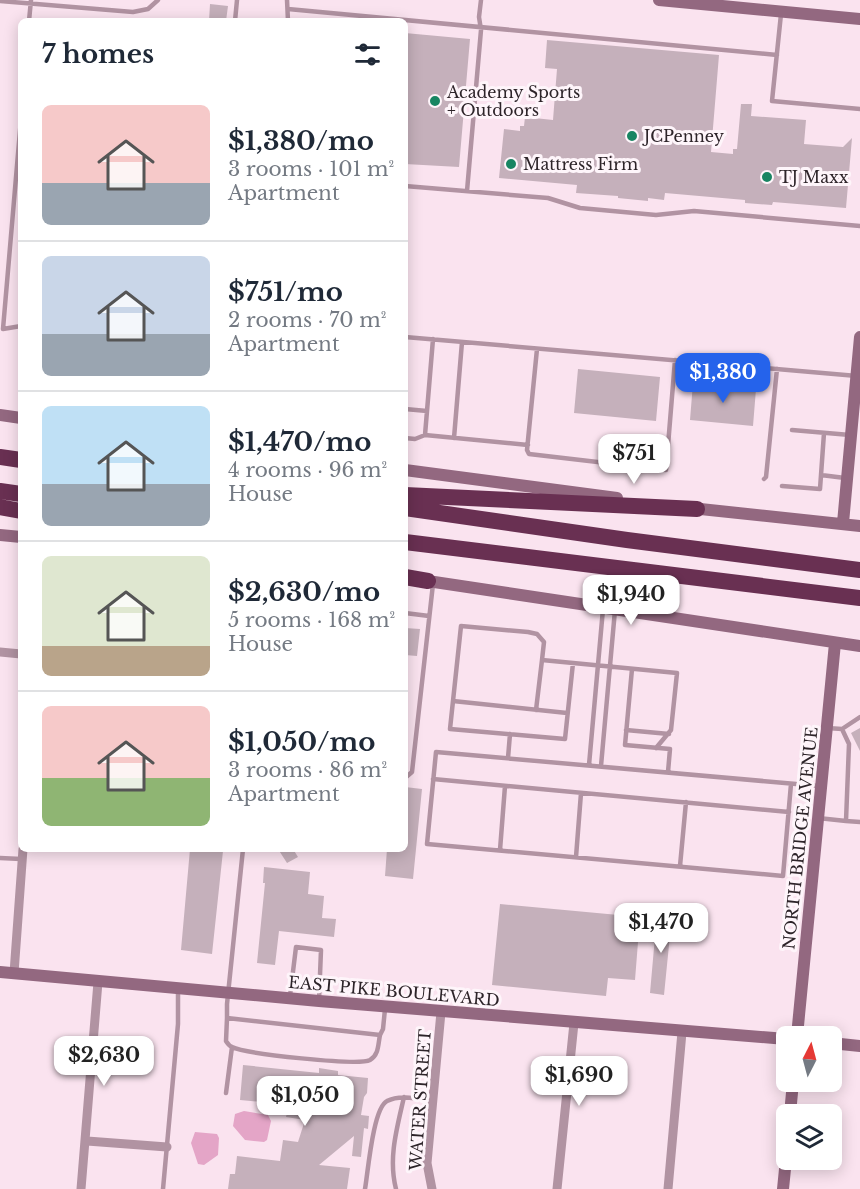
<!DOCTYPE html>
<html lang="en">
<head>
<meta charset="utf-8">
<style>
	body { margin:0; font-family:"Libre Baskerville",serif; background:#f2f2f3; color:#1f2937; height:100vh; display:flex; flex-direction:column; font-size:22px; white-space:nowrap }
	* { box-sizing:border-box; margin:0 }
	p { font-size:20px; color:#747a83 }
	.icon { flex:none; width:33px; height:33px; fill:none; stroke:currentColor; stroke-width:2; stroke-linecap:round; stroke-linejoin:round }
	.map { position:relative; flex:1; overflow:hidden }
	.side { position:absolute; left:18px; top:18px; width:390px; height:834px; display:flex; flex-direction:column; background:#fff; border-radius:9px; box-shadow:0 3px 15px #0003 }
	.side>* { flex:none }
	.needle { width:39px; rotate:6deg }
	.fabs { position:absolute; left:776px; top:1026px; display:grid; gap:12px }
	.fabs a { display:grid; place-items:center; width:66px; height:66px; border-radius:9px; background:#fff; box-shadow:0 3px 15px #0003; font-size:30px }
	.price { position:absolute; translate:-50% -51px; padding:0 14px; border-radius:12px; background:#fff; color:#222; font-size:20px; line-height:39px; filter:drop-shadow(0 2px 3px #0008) }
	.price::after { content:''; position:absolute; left:50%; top:36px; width:18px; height:14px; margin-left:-9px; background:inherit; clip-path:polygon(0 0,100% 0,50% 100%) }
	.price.active { background:#2563eb; color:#fff }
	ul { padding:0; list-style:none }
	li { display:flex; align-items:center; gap:18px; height:150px; padding:0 24px }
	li+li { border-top:2px solid #e0e1e3 }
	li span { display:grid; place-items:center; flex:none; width:168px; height:120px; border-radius:9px; color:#555 }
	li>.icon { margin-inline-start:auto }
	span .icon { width:72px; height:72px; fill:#fffc; stroke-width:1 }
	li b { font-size:26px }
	h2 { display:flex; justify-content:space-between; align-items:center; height:72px; padding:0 24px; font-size:26px }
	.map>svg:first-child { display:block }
	.green { fill:#e4a5c7 }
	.building { fill:#c5b0bb }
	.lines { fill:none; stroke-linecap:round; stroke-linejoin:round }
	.lane { stroke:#b193a2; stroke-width:4.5 }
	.street { stroke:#b193a2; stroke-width:9 }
	.secondary { stroke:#936880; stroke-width:12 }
	.highway { stroke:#693052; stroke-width:16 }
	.poi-dot { fill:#188562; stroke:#fef5fa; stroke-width:2 }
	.labels { text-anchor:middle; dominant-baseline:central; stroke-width:6; stroke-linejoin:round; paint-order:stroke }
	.poi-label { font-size:16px; fill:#2d2429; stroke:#fef5fa; text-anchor:start }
	.street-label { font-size:16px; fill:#2d2429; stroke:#fef5fa }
</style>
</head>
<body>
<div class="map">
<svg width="860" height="1189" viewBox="0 0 860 1189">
	<rect width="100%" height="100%" fill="#fae3ef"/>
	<path class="green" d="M 244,1111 L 268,1115 L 271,1121 L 267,1140 L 264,1142 L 245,1140 L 233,1126 L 235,1114 Z
		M 195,1132 L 217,1134 L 219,1138 L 218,1155 L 204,1165 L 198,1164 L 191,1143 Z"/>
	<path class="building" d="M 210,4 L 228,6 L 226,21 L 209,21 Z
		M 405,33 L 470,39 L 459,167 L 405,164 Z
		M 547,40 L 719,55 L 711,152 L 733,154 L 733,149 L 737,149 L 741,104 L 752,104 L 751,116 L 806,120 L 804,144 L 843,147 L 852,138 L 846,208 L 773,202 L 772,205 L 745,203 L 745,200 L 665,193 L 664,200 L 648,198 L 648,201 L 618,198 L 618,196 L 576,193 L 577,185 L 499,178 L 504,129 L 520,131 L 520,126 L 524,126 L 525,117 L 553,120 L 557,69 L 545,68 Z
		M 578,369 L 660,377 L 656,421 L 574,413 Z
		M 693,383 L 756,389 L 753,426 L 690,420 Z
		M 405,628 L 420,629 L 417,656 L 405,655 Z
		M 860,728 L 860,751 L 851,733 Z
		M 405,787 L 422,789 L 413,879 L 385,876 L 387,849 L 405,849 Z
		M 190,849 L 223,851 L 212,954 L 181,950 Z
		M 278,849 L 293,849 L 298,857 L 287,863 Z
		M 264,867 L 310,872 L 308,894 L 324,896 L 322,918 L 336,919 L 334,937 L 279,931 L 275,965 L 257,963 L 265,883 L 263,883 Z
		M 500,904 L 640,917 L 635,980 L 608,978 L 606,996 L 492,985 Z
		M 657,914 L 672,915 L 664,995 L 650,993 Z
		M 243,1065 L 319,1073 L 319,1068 L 338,1071 L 338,1075 L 368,1078 L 367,1093 L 364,1097 L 361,1115 L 369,1116 L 368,1129 L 364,1128 L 361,1157 L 352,1156 L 354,1136 L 319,1165 L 350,1168 L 347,1189 L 228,1189 L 230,1174 L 235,1174 L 237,1156 L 280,1161 L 283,1140 L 298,1142 L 305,1120 L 286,1117 L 287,1113 L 262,1110 L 263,1102 L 240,1100 Z"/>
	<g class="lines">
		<path class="lane" d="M 287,0 L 288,21
			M 0,1 L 133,12 L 148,9 L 158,0
			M 288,9 L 777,55
			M 781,14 L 772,101 L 860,109
			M 29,21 L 31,0
			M 235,21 L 237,0
			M 405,186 L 548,198 L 580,208 L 656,215 L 694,211 L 860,226
			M 467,191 L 481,30 L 479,17 L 481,0
			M 3,329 L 21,119
			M 3,329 L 21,326
			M 405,337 L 857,376
			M 537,349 L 527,450 L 529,454 L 666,470 L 675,360
			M 405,409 L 427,411 L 433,339
			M 792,430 L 850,435
			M 425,435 L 427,411
			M 405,438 L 415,439 L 425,435 L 528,445
			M 454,438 L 462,342
			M 821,475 L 845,478
			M 764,479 L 766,477 L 777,369
			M 782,486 L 820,489 L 824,433
			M 405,613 L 429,616
			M 573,663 L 565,739 L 450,729 L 461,626 L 528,632 L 537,634 L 544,642 L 542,660 L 677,673 L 671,730 L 656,748
			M 632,669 L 625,745 L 670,749 L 668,772
			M 453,701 L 567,713
			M 536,710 L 542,660
			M 827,728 L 842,729 L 860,717
			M 842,729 L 849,744 L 846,821 L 860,822
			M 626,730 L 669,734
			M 508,758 L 510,734
			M 589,765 L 603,609
			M 601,766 L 615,610
			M 405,778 L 412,772 L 433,584
			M 433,779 L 789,812
			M 791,784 L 783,876 L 427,844 L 436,752 L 819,786
			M 818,818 L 846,821
			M 243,849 L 227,1004 L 227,1018 L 380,1035 L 383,1029 L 385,1009
			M 500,850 L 505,786
			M 576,857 L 581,793
			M 0,858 L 21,859
			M 680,866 L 686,802
			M 290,996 L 296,947 L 321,950 L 319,1000
			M 227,1018 L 226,1041 C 228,1044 229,1046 232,1047 C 246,1054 358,1066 370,1060 C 379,1055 378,1044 380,1035
			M 226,1093 L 232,1047
			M 163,1189 L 178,1024 L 178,989
			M 365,1189 C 368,1172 373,1108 387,1101 C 400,1094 419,1099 433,1101
			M 396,1189 C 388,1158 397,1128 404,1097"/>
		<path class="street" d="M 0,652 L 21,654
			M 14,973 L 23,849
			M 87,1141 L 167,1147
			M 81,1189 L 98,982
			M 432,1189 L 427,1163 L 441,1012
			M 557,1189 L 574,1023
			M 668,1189 L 682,1032"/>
		<path class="secondary" d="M 659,0 L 860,19
			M 0,415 L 21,418
			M 405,470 L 617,498
			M 691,508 L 860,526
			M 843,523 L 860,337
			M 0,535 L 21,537
			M 421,580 L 860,646
			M 0,972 L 319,1001 L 786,1039
			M 797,1036 L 835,643
			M 831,1043 L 860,1046
			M 790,1114 L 793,1082
			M 783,1189 L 786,1159"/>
		<path class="highway" d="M 0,457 L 21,460
			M 0,491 L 21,494
			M 405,495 L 697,509
			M 0,507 L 21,511
			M 405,508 L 627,540 L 860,570
			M 405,542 L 860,598
			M 405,577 L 428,581"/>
	</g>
	<g class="poi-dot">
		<circle cx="435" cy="101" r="6"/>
		<circle cx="632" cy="136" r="6"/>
		<circle cx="511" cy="164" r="6"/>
		<circle cx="767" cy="177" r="6"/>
	</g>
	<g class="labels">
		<g class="poi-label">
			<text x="447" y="92">Academy Sports<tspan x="447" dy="18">+ Outdoors</tspan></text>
			<text x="644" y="136">JCPenney</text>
			<text x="523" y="164">Mattress Firm</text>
			<text x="779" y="177">TJ Maxx</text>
		</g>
		<g class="street-label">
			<text transform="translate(800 838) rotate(-84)">NORTH BRIDGE AVENUE</text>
			<text transform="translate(394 991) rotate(5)">EAST PIKE BOULEVARD</text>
			<text transform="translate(420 1100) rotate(-86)">WATER STREET</text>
		</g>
	</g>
</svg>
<div class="fabs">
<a><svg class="needle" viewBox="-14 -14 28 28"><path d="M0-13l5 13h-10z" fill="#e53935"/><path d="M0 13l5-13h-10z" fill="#747a83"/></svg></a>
<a><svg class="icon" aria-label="layers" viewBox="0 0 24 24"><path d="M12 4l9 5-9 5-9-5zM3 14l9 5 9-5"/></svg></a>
</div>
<b class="price active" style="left:723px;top:404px">$1,380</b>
<b class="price" style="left:634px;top:485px">$751</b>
<b class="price" style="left:631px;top:626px">$1,940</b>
<b class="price" style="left:661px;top:954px">$1,470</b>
<b class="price" style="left:104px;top:1087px">$2,630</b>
<b class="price" style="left:579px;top:1107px">$1,690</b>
<b class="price" style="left:305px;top:1127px">$1,050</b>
<section class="side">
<h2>7 homes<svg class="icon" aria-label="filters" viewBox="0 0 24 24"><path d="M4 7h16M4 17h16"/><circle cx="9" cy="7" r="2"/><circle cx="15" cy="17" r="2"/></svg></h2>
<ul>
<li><span style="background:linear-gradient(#f6c9c9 65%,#9aa5b1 0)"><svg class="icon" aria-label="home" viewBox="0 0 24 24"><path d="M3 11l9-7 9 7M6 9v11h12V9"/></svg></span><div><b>$1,380/mo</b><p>3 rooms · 101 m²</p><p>Apartment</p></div></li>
<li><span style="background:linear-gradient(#c9d6e8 65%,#9aa5b1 0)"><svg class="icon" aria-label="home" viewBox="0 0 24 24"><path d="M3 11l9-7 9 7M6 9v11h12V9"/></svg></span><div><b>$751/mo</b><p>2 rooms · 70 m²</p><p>Apartment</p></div></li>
<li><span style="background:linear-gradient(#bfe0f5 65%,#9aa5b1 0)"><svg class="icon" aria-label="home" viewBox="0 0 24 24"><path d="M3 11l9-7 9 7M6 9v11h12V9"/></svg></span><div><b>$1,470/mo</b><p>4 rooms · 96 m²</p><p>House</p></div></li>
<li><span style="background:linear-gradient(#dfe7d0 75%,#b9a48a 0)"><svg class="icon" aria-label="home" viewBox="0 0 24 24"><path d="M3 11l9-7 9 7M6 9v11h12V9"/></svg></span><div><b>$2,630/mo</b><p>5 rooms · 168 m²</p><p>House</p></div></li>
<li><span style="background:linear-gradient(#f6c9c9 60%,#8fb573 0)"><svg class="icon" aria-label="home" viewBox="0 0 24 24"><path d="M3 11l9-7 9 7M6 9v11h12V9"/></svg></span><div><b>$1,050/mo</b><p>3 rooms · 86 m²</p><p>Apartment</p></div></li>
</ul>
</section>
</div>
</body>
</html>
